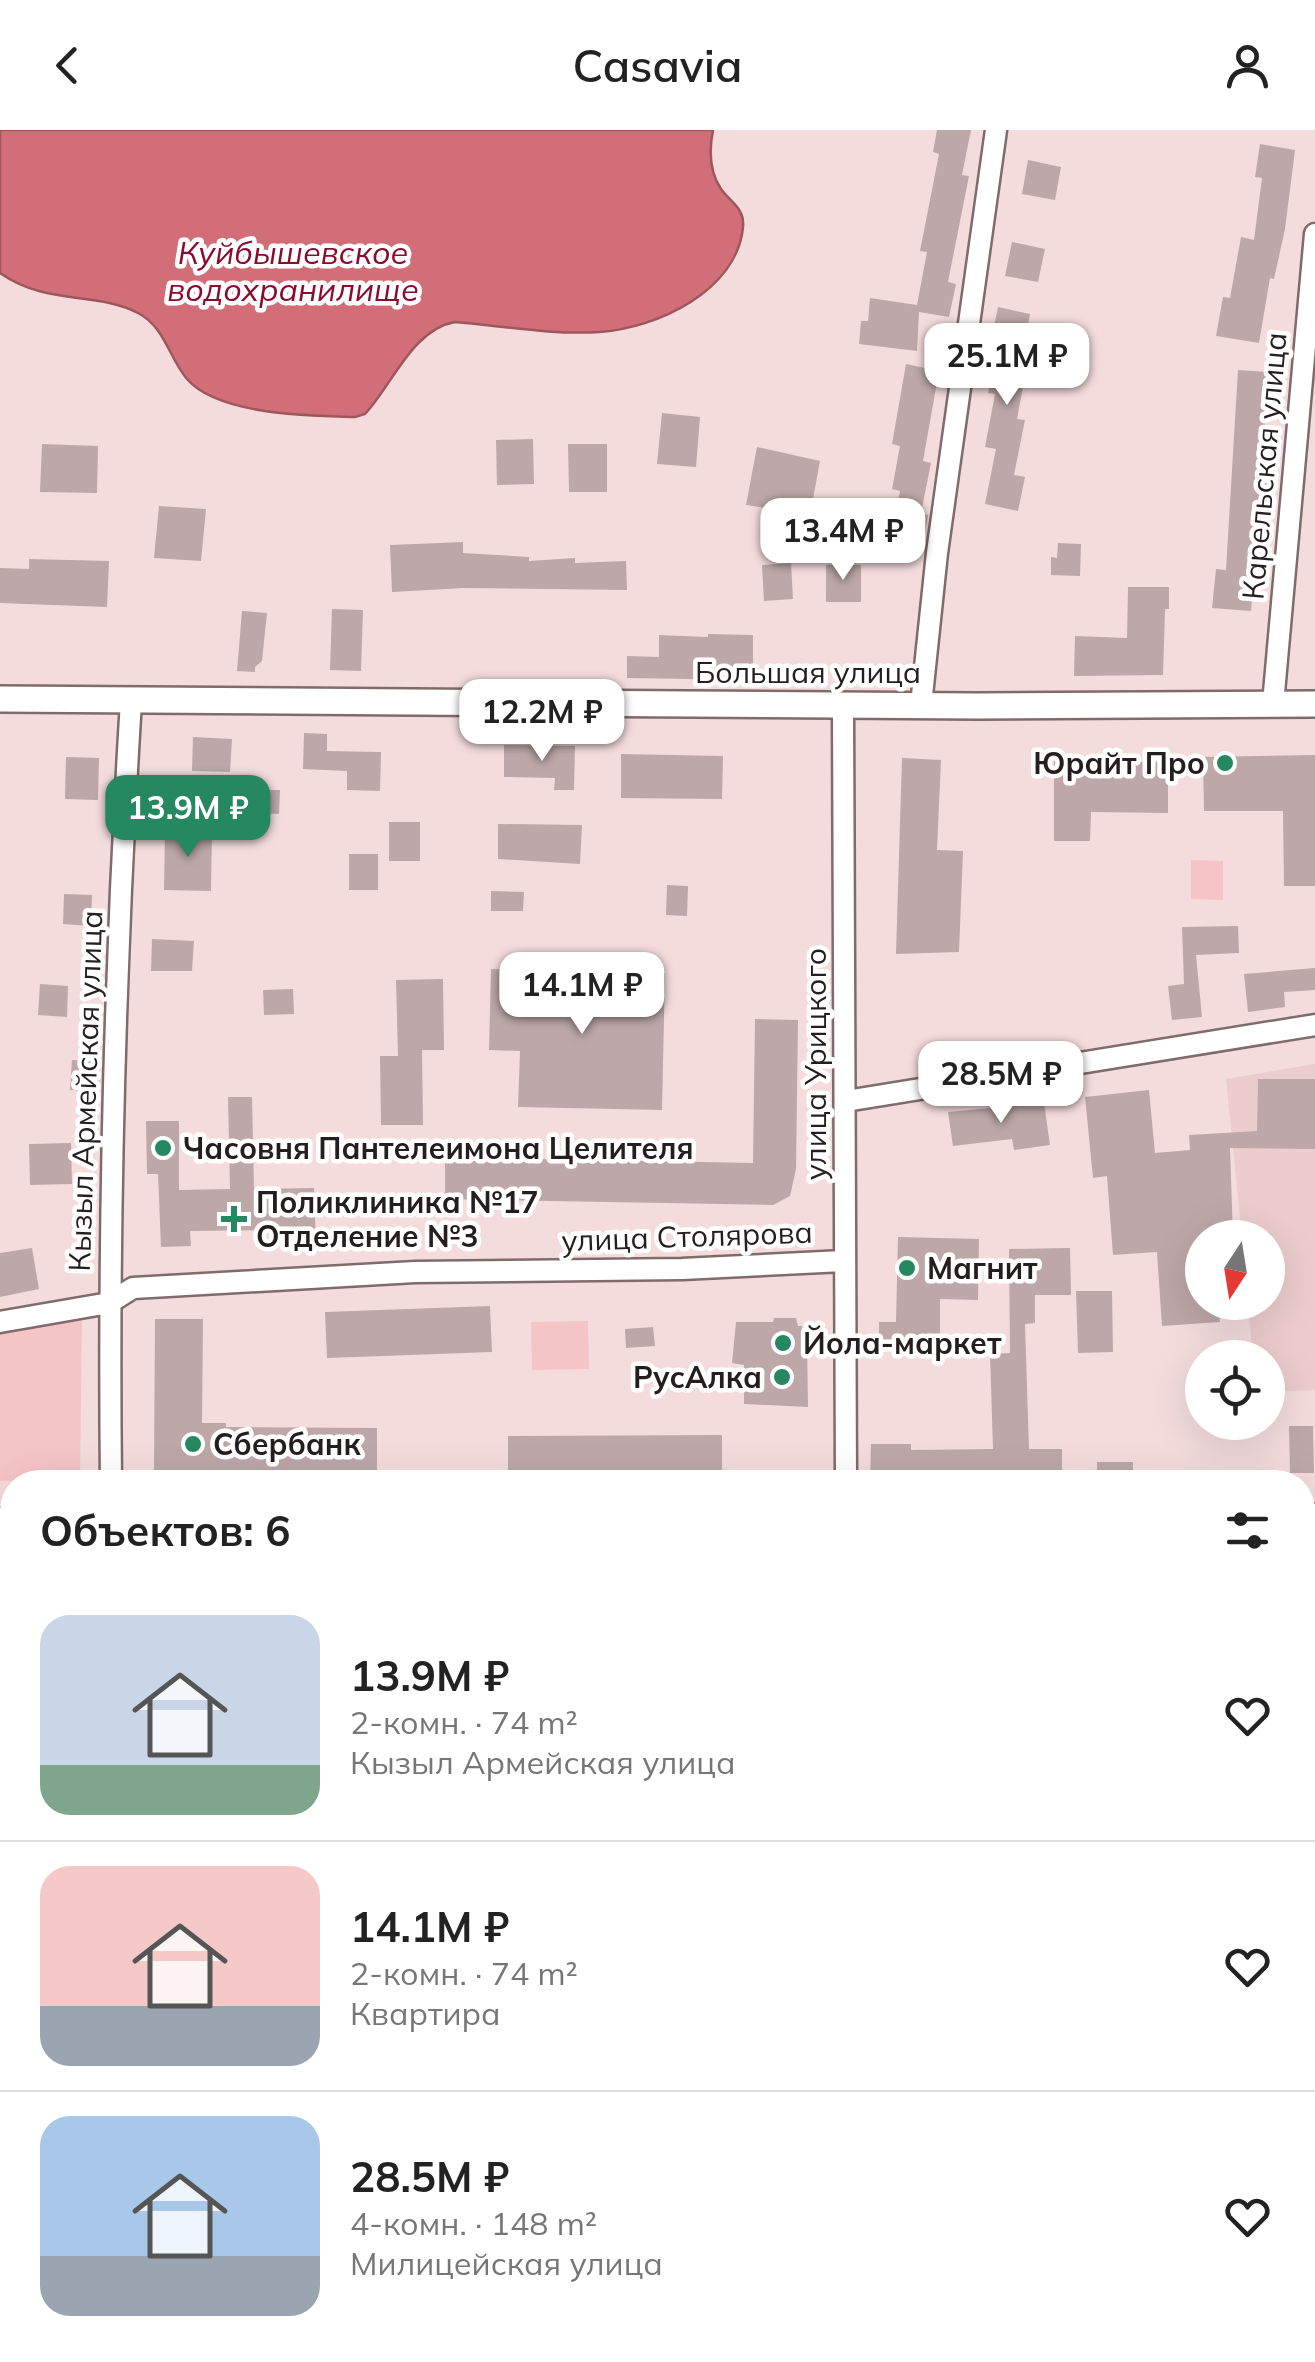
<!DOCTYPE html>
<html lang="ru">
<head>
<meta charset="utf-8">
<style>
	body { margin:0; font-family:Mulish,sans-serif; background:#f2f2f2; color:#222; height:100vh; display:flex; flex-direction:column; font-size:38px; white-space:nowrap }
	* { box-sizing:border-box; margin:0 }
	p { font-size:32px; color:#767676 }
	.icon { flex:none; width:55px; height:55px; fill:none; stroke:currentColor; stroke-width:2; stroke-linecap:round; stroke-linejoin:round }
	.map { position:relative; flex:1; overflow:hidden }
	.drawer { position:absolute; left:0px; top:1340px; width:1315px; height:892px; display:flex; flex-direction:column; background:#fff; border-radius:40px 40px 0 0; box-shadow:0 10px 40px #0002 }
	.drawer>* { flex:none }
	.needle { width:65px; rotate:192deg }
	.tools { position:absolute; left:1185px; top:1090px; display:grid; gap:20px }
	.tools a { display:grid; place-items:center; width:100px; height:100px; border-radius:50%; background:#fff; box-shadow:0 10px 40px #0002; font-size:50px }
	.price { position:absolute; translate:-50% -85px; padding:0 22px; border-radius:20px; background:#fff; color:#222; font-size:32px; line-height:65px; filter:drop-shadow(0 2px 5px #0008) }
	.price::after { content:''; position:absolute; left:50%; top:60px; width:30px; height:22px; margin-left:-15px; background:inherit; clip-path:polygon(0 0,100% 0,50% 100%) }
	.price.on { background:#258861; color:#fff }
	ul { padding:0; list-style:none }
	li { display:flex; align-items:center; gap:30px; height:250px; padding:0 40px }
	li+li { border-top:2px solid #e0e0e0 }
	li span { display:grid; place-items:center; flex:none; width:280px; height:200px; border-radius:30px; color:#555 }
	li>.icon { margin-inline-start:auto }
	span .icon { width:120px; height:120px; fill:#fffc; stroke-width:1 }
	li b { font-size:42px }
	h2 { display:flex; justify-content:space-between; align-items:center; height:120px; padding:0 40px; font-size:42px }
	header { display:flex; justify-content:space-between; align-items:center; height:130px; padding:0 40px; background:#fff; font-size:45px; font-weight:600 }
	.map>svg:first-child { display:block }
	.built { fill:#eccccd }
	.green { fill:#f5c4c7 }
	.water { fill:#d16e78; stroke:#9e565d; stroke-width:2.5 }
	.building { fill:#bda7a8 }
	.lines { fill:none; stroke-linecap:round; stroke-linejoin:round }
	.minor-casing { stroke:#806b6c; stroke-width:25 }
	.tertiary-casing { stroke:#806b6c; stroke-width:30 }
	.secondary-casing { stroke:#806b6c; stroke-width:32 }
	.minor { stroke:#fff; stroke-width:20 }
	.tertiary { stroke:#fff; stroke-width:25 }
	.secondary { stroke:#fff; stroke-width:28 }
	.poi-dot { fill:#258861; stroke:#fff; stroke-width:4 }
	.labels { text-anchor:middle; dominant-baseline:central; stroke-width:9; stroke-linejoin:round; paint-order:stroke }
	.street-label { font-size:30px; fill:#261e1e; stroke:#fff }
	.poi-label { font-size:30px; font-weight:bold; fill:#261e1e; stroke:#fff; text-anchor:start }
	.water-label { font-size:32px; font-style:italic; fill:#8a0b2e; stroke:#fff }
</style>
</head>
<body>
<header><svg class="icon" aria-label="back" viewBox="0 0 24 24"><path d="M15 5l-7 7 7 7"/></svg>Casavia<svg class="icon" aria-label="person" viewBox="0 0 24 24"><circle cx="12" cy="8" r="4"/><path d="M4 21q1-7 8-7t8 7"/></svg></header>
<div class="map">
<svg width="1315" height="2232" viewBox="0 0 1315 2232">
	<rect width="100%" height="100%" fill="#f4dcdd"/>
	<path class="built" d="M 1315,934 L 1315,1260 L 1268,1262 L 1268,1228 L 1253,1227 L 1248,1173 L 1268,1172 L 1268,1108 L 1242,1107 L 1226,949 Z
		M 224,2220 L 675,2220 L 675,2232 L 224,2232 Z"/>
	<path class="green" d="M 1191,730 L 1223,731 L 1223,770 L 1191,769 Z
		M 82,1189 L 80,1350 L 0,1351 L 0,1199 Z
		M 588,1191 L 589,1239 L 532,1240 L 531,1192 Z"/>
	<path class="water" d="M 0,0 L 713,0 C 709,20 709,41 721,59 C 730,72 745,78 743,97 C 737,161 657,198 600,202 C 552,205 502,196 455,192 C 413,199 392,255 365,284 L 355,287 C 310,286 218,285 187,249 C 169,228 165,197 138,183 C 96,161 47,176 0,143 Z"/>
	<path class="building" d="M 937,0 L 971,0 L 962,45 L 969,46 L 948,152 L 956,154 L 949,187 L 919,182 L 917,221 L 859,214 L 861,191 L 868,191 L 870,168 L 917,175 L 927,122 L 920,121 L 939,24 L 933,22 Z
		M 1260,14 L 1295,20 L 1285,99 L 1274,149 L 1270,148 L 1259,213 L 1216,206 L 1223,167 L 1230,168 L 1241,107 L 1254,110 L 1262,48 L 1255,47 Z
		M 1028,30 L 1061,37 L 1055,70 L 1022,64 Z
		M 1012,112 L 1045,119 L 1038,152 L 1005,146 Z
		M 998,177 L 1030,184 L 1021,234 L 1027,235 L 1017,289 L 1025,290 L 1014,345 L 1025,347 L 1018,381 L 985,374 L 996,319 L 985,317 L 995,264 L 988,263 L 997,212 L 991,211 Z
		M 906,234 L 939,241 L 923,331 L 931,333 L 921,383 L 928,385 L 923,418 L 890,412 L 900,361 L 892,359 L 900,316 L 892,314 Z
		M 1238,240 L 1268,242 L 1265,296 L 1273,297 L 1264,433 L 1255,433 L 1251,481 L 1212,478 L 1216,439 L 1226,440 Z
		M 662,283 L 700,287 L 696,337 L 657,334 Z
		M 533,309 L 534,354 L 497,355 L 496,310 Z
		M 42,314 L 98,316 L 97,363 L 40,362 Z
		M 568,314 L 607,314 L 607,362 L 569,362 Z
		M 757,317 L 820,331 L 810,385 L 746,375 Z
		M 159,376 L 206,379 L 201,431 L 154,428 Z
		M 463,412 L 463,423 L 529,427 L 529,431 L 575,428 L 575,433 L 626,431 L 627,460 L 464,458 L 392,462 L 390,415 Z
		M 1058,413 L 1081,414 L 1080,446 L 1051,445 L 1051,427 L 1057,428 Z
		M 29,429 L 109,431 L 107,477 L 0,473 L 0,438 L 29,439 Z
		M 791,433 L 793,469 L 764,471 L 762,435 Z
		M 826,435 L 861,435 L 861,472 L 826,472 Z
		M 1128,457 L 1169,457 L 1169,479 L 1165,479 L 1163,545 L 1074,546 L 1075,506 L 1127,508 Z
		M 332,479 L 363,480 L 361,541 L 330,540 Z
		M 242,481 L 267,483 L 262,531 L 255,537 L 255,542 L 237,541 Z
		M 708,504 L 753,505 L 753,550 L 627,548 L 627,526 L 659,527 L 659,505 L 708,507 Z
		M 304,603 L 327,604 L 327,621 L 381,622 L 380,661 L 347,660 L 347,641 L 303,639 Z
		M 193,607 L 232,609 L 230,642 L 192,641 Z
		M 504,615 L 575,616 L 574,660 L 554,660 L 555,648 L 504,647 Z
		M 621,624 L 723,626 L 722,669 L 621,668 Z
		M 1315,625 L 1315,756 L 1284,756 L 1283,681 L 1204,681 L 1203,627 Z
		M 66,627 L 99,628 L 98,670 L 65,669 Z
		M 902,628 L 941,630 L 937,720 L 963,721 L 959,822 L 896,824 Z
		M 1054,631 L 1168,632 L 1168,683 L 1091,682 L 1090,711 L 1054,711 Z
		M 257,660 L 280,660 L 279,684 L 257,683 Z
		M 389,692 L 420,692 L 420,731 L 389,731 Z
		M 498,694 L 582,695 L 580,734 L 498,729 Z
		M 165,699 L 212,700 L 211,761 L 164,760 Z
		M 349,724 L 378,724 L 378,760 L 349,760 Z
		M 667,755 L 688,756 L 687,786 L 666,785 Z
		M 491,761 L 524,762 L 523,781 L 491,781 Z
		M 64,764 L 92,765 L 91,796 L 63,794 Z
		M 1238,796 L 1239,823 L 1196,825 L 1202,887 L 1172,890 L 1168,856 L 1184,854 L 1182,797 Z
		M 152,809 L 194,811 L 192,841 L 151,841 Z
		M 1315,838 L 1315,860 L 1284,862 L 1285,877 L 1248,882 L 1244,844 Z
		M 491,839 L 665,843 L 662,980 L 518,977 L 520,921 L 489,920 Z
		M 443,849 L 444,920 L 422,920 L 423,995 L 381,995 L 380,926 L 398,926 L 396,850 Z
		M 40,854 L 68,856 L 67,887 L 38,885 Z
		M 293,859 L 294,884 L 264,885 L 263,860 Z
		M 755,889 L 798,890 L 796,1039 L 790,1066 L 773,1075 L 445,1069 L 445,1027 L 753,1033 Z
		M 72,930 L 100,931 L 99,961 L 70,960 Z
		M 1258,949 L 1315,949 L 1315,1019 L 1230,1018 L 1233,1108 L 1202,1108 L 1202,1172 L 1218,1172 L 1220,1192 L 1162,1196 L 1157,1122 L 1113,1125 L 1107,1046 L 1093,1048 L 1085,967 L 1149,960 L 1155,1023 L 1190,1020 L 1189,1005 L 1257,1001 Z
		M 228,967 L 252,967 L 254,1059 L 314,1058 L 316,1114 L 282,1114 L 282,1100 L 190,1101 L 191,1116 L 161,1117 L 158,1044 L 147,1044 L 146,991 L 179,991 L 179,1060 L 230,1059 Z
		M 1044,973 L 1050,1015 L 1014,1020 L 1012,1009 L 953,1016 L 948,982 Z
		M 71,1013 L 72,1054 L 30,1055 L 29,1014 Z
		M 898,1107 L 979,1109 L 978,1170 L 940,1169 L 940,1217 L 879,1217 L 879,1192 L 896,1192 Z
		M 32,1118 L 39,1159 L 0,1167 L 0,1123 Z
		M 1070,1118 L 1071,1165 L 1035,1165 L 1035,1193 L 1025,1194 L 1029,1319 L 1062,1319 L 1062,1352 L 870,1352 L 871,1314 L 911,1314 L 911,1320 L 993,1319 L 990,1224 L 1010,1223 L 1009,1119 Z
		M 1076,1161 L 1112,1161 L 1113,1222 L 1078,1223 Z
		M 490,1176 L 492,1222 L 327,1228 L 325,1182 Z
		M 774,1188 L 796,1188 L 798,1196 L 802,1196 L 802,1209 L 807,1209 L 808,1277 L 744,1274 L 744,1235 L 732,1233 L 736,1192 L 773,1192 Z
		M 155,1189 L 203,1189 L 202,1293 L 226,1293 L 226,1297 L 377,1298 L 377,1342 L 154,1340 Z
		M 653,1197 L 655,1216 L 626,1218 L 625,1199 Z
		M 1289,1296 L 1313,1296 L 1314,1343 L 1290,1343 Z
		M 722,1305 L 722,1350 L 508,1350 L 508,1306 Z
		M 1097,1332 L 1133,1332 L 1133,1352 L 1097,1352 Z"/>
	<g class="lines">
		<defs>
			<path id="minor" d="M 1273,574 L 1315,104
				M 843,575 L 846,1352
				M 921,575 L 937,423 L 996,0
				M 846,971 L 1315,895
				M 0,1192 L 109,1173 L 133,1158 L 415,1142 L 682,1139 L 843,1131
				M 111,1352 C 108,1092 115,831 131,571
				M 1302,1823 L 1315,1823
				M 112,2220 L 112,2232
				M 841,2232 L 841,2220"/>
			<path id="tertiary" d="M 0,569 L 978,576 L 1315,574"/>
			<path id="secondary" d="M 1302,1387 L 1315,1388
				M 0,1392 L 12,1392"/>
		</defs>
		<use href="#minor" class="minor-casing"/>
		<use href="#tertiary" class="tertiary-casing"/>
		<use href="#secondary" class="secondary-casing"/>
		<use href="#minor" class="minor"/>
		<use href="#tertiary" class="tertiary"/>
		<use href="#secondary" class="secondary"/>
	</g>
	<g class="poi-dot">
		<circle cx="1225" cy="633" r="10"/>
		<circle cx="163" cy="1018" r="10"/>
		<path d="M229 1074h10v10h10v10h-10v10h-10v-10h-10v-10h10z"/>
		<circle cx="907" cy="1138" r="10"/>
		<circle cx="783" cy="1213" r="10"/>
		<circle cx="782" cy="1247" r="10"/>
		<circle cx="193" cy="1314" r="10"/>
	</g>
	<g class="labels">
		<g class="street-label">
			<text transform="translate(1264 336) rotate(-85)">Карельская улица</text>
			<text x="808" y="542">Большая улица</text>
			<text transform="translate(815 934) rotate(-90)">улица Урицкого</text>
			<text transform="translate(85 961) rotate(-88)">Кызыл Армейская улица</text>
			<text transform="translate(687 1106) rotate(-2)">улица Столярова</text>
		</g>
		<g class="poi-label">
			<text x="1205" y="633" text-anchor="end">Юрайт Про</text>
			<text x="183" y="1018">Часовня Пантелеимона Целителя</text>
			<text x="256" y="1072">Поликлиника №17<tspan x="256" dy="34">Отделение №3</tspan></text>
			<text x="927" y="1138">Магнит</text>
			<text x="803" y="1213">Йола-маркет</text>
			<text x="762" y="1247" text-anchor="end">РусАлка</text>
			<text x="213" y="1314">Сбербанк</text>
		</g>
		<g class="water-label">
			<text x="293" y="122">Куйбышевское<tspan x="293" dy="37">водохранилище</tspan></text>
		</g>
	</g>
</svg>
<div class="tools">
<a><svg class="needle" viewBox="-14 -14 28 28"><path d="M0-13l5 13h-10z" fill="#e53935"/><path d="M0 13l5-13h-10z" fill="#767676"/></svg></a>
<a><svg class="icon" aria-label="locate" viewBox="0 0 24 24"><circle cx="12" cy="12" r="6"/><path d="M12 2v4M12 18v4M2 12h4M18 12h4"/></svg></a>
</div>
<b class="price" style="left:1007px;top:278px">25.1M ₽</b>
<b class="price" style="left:843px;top:453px">13.4M ₽</b>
<b class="price" style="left:542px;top:634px">12.2M ₽</b>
<b class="price on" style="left:188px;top:730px">13.9M ₽</b>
<b class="price" style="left:582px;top:907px">14.1M ₽</b>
<b class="price" style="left:1001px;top:996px">28.5M ₽</b>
<section class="drawer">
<h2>Объектов: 6<svg class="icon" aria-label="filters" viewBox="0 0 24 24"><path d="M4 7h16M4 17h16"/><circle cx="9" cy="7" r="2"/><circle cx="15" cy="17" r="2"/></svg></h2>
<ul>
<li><span style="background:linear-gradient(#c9d6e8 75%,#7fa58c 0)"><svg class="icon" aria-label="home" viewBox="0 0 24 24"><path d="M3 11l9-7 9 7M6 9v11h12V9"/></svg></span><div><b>13.9M ₽</b><p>2-комн. · 74 m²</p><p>Кызыл Армейская улица</p></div><svg class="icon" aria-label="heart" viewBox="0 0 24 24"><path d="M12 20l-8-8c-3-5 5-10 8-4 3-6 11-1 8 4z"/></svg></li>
<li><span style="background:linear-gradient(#f6c9c9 70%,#9aa5b1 0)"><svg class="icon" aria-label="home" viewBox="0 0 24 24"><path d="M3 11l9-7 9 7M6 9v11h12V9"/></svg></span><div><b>14.1M ₽</b><p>2-комн. · 74 m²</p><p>Квартира</p></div><svg class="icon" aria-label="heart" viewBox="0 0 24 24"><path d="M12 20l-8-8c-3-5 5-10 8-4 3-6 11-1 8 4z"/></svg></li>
<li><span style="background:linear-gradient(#a9c7e8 70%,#9aa5b1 0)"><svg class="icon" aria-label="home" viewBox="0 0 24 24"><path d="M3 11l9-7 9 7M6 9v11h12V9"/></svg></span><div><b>28.5M ₽</b><p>4-комн. · 148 m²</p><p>Милицейская улица</p></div><svg class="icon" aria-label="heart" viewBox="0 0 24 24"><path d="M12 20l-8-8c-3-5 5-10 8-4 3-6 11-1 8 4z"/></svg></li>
</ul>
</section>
</div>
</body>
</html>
